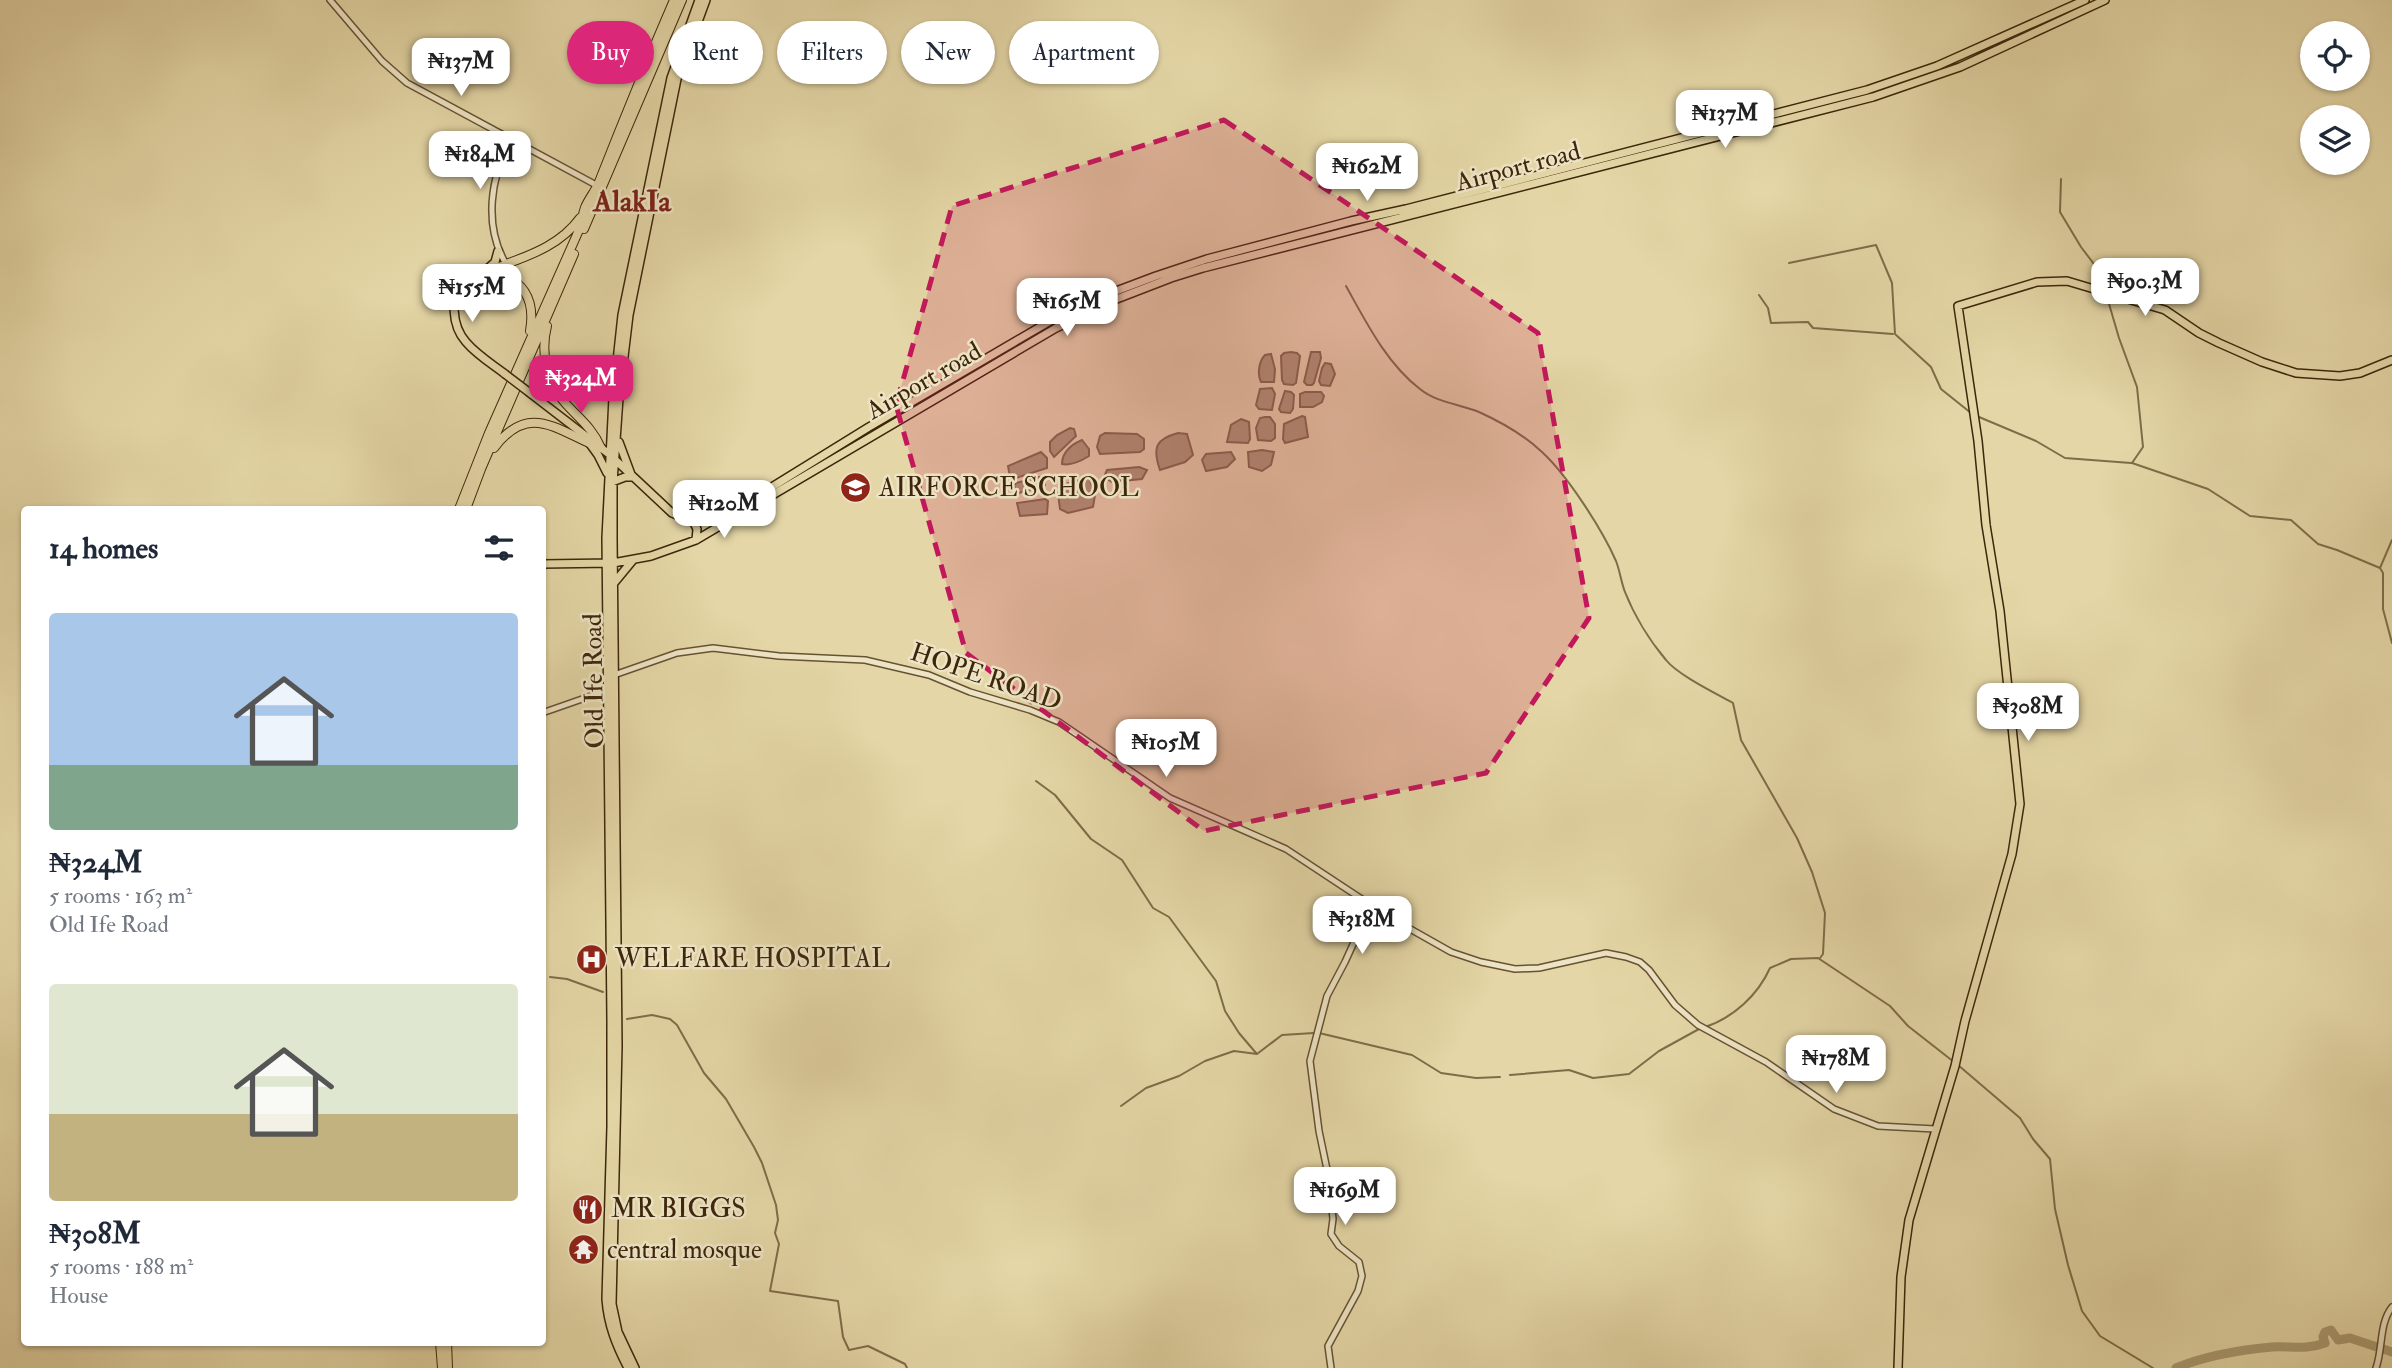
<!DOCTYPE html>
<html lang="en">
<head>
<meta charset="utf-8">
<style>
	body { margin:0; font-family:"IM FELL Double Pica",serif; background:#f2f2f3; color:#1f2937; height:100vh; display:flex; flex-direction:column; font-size:26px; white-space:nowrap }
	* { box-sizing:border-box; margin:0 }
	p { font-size:23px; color:#747a83 }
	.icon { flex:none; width:38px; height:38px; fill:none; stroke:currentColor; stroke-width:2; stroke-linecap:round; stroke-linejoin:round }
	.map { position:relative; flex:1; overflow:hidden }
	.panel { position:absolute; left:21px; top:506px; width:525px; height:840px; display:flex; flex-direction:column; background:#fff; border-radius:7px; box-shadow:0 2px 5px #0004 }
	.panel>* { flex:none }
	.hud { position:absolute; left:567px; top:21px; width:665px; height:63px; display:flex; gap:14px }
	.tools { position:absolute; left:2300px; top:21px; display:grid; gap:14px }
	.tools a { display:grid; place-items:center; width:70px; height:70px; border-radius:50%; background:#fff; box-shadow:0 2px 5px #0004; font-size:35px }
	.price { position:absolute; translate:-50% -60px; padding:0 16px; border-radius:14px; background:#fff; color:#222; font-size:23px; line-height:46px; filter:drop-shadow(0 2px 4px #0008) }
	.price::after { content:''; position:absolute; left:50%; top:42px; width:21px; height:16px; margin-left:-10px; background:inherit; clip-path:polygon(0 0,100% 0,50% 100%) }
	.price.active { background:#db2777; color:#fff }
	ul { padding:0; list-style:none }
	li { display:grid; align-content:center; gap:14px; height:371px; padding:0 28px }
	li span { display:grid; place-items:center; height:217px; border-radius:7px; color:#555 }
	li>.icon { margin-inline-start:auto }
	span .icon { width:126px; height:126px; fill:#fffc; stroke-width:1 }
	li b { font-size:30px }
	h2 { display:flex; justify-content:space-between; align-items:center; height:84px; padding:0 28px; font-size:30px }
	.tag { padding:0 24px; border-radius:32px; background:#fff; box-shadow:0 2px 5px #0004; font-size:24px; line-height:63px }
	.tag.active { background:#db2777; color:#fff }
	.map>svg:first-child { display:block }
	.water { fill:#ab9a71; stroke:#7f6c48; stroke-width:2 }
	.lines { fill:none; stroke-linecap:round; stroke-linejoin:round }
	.stream { stroke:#7f6c48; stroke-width:2 }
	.river { stroke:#ab9a71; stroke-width:9 }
	.minor-casing { stroke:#675232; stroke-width:8 }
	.major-casing { stroke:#3d260b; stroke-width:10 }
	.highway-casing { stroke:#3d260b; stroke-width:10 }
	.minor { stroke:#ede4c5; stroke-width:5 }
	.major { stroke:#e4d6a6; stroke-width:7 }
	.highway { stroke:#e4d6a6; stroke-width:8 }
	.major-bridge-casing { stroke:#3d260b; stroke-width:10; stroke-linecap:butt }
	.major-bridge { stroke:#e4d6a6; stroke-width:7 }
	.marked { fill:#c2185b; fill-opacity:0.2; stroke:#c2185b; stroke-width:5; stroke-dasharray:14 9; stroke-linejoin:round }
	.labels { text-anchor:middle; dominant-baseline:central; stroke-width:5; stroke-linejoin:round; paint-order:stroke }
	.street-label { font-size:26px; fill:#3d260b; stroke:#ede4c5 }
	.poi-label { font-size:26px; fill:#3d260b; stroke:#ede4c5; text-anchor:start }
	.quarter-label { font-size:30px; font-weight:bold; fill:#7a1f14; stroke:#ede4c5 }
</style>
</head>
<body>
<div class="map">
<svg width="2392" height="1368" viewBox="0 0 2392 1368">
	<rect width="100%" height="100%" fill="#e4d6a6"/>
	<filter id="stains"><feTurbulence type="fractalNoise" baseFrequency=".00286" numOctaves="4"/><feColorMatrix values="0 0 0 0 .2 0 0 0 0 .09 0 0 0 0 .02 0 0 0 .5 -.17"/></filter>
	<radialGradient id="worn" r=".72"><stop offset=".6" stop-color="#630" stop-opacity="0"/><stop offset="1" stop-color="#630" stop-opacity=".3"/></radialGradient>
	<path class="water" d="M 1291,352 L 1297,353 L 1300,356 L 1296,383 L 1293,385 L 1284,384 L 1282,380 L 1281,356 L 1284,353 Z
		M 1311,352 L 1320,352 L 1321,358 L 1314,383 L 1312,385 L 1307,385 L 1304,382 Z
		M 1271,354 L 1275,369 L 1274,382 L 1261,382 C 1257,374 1259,361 1265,355 Z
		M 1325,363 L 1331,364 L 1335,374 L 1330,386 L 1321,385 L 1319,381 L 1322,368 Z
		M 1272,388 L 1275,394 L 1272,410 L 1259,409 L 1256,405 L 1260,389 Z
		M 1285,391 L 1291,392 L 1294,395 L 1293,409 L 1290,413 L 1281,412 L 1279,409 Z
		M 1305,392 L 1321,392 L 1324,396 L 1322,402 L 1313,407 L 1300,407 L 1300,394 Z
		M 1302,416 L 1305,417 L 1308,437 L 1285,443 L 1283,439 L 1284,424 Z
		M 1265,417 L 1270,417 L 1275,424 L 1275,438 L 1271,441 L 1258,440 L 1256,428 L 1260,418 Z
		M 1241,419 L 1249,422 L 1250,439 L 1248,443 L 1227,442 L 1231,425 Z
		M 1070,428 L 1074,429 L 1076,436 L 1054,457 L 1050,451 L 1050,442 L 1057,435 Z
		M 1105,433 L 1137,434 L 1144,439 L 1144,449 L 1140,452 L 1100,454 L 1097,447 L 1100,436 Z
		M 1178,433 L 1187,434 L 1193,455 L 1185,462 L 1160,470 C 1152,447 1156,439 1178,433 Z
		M 1082,440 L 1089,449 L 1089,456 C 1081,461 1071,466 1062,464 C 1062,452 1072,444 1082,440 Z
		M 1262,450 L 1274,452 L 1271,465 L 1262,471 L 1249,467 L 1248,452 Z
		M 1041,452 L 1047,458 L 1047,468 L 1013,479 L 1010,477 L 1008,466 Z
		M 1231,452 L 1235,459 L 1227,467 L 1206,471 L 1202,460 L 1206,454 Z
		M 1139,467 L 1147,470 L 1142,479 L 1112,482 L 1104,477 L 1107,470 Z
		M 1039,477 L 1044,479 L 1045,485 L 1019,493 L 1016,491 L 1014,486 L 1016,483 Z
		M 1089,477 L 1095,495 L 1093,507 L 1068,513 L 1060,509 L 1058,494 L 1062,485 Z
		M 1045,499 L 1048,501 L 1047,514 L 1020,516 L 1017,503 Z"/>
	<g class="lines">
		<path class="stream" d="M 2061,179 L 2060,212 L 2081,247 L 2100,272 L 2105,288
			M 1789,263 L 1876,245 L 1892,283 L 1895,334 L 1931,367 L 1941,389 L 1971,413
			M 1346,286 C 1366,322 1387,364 1420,389 C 1437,403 1460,404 1479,412 C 1501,422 1524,435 1542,452 C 1567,475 1602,529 1616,561 C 1620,571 1621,582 1625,592 C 1634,615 1650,641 1666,660 C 1678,675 1715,693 1733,703 L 1741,740 L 1797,838 L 1812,872 L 1825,913 L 1823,954 L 1820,958
			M 1759,295 L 1768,308 L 1771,323 L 1808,322 L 1813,328 L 1893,334
			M 2107,297 L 2119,338 L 2137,387 L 2143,447 L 2132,463 L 2208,489 L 2250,516 L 2291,520 L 2318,544 L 2337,550 L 2380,568
			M 1979,417 L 2036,441 L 2065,458 L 2131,463
			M 2392,540 L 2380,568 L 2383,573 L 2383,609 L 2392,643
			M 1036,781 L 1055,795 L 1091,839 L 1122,860 L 1153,908 L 1169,917 L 1216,981 L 1225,1011 L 1239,1033 L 1256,1053
			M 550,977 L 567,979 L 603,992
			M 627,1019 L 652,1015 L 670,1019 L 677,1025 L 704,1073 L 726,1099 L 754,1147 L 762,1163 L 776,1205 L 778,1220 L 775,1233 L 779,1244 L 770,1291 L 838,1301 L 843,1337 L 849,1350 L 868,1346 L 905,1364 L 907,1368
			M 1705,1027 C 1733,1018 1758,995 1770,968 L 1791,959 L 1818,958 L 1890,1006 L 1908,1026 L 1954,1062
			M 1319,1033 L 1412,1055 L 1441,1073 L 1476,1078 L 1500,1077
			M 1958,1065 L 2020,1118 L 2033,1139 L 2050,1159 L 2055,1209 L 2068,1265 L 2082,1311 L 2100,1336 L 2153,1368
			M 1510,1075 L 1569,1070 L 1593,1078 L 1629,1074 L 1659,1051 L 1699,1029
			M 1121,1106 L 1146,1088 L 1179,1076 L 1205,1061 L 1234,1051 L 1257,1054 L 1282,1035 L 1314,1033"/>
		<path class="river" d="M 2176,1368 C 2207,1355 2239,1350 2272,1347 C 2291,1346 2307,1350 2325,1343 L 2323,1337 L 2325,1332 L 2331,1330 L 2338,1340 L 2350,1338 L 2392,1352"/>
		<defs>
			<path id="minor" d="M 330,0 L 382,61 L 407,83 L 598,186
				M 506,264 C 484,227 489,175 513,140
				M 614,675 L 677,653 L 713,648 L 779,656 L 865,660 L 929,675 L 970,692 L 1030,710 L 1059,722 L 1170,798 L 1286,849 L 1389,917 L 1451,952 L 1481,962 L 1515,969 L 1539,968 L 1606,953 L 1626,957 L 1640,962 L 1649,970 L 1675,1005 L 1698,1025 L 1766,1062 L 1834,1109 L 1878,1126 L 1935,1129
				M 542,713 L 608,690
				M 1331,1368 L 1328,1346 L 1358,1291 L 1362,1276 L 1359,1262 L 1339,1246 L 1331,1234 L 1333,1219 L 1329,1179 L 1319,1131 L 1310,1061 L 1327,996 L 1345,962 L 1371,905
				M 2376,1368 C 2383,1349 2379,1323 2392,1307"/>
			<path id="major" d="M 486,270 L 495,262 L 498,251
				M 505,374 C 492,364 477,355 466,342 C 452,326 449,297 465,281 C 476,271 493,269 506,264
				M 530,393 L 609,454 L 672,513 L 686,519 L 709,521 L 743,505 L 869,427 L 1052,320 L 1103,296 L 1156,276 L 1207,259 L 1351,221 L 1406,209 L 1867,90 L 1937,66 L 2085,0
				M 590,444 L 598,455 L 607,473
				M 612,482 L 625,477 L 632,477 L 619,442
				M 693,521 L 697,529 L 696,540
				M 542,564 L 613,563 L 651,556 L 696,540 L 1056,328 L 1114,300 L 1171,278 L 1203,268 L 1873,97 L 1960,67 L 2105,0
				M 614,583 L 633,560
				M 628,1368 C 616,1345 608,1325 606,1299 L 611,1127 L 611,1020 L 606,538 L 613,398 L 622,315 L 671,78 L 699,0
				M 635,1368 L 618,1332 L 612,1304 L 618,1046 L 613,538 L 613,482 L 619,398 L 629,315 L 677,79 L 706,0
				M 1898,1368 L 1901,1277 L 1909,1220 L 1955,1066 L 1965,1021 L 2012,854 L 2020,804 L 2000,611 L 1986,525 L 1978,441 L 1958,306 L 2037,282 L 2067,281 L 2165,310 L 2199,333 L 2219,343 L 2262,362 L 2296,373 L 2340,376 L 2360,373 L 2392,360"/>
			<path id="highway" d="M 584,229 L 682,0
				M 493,269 C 522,281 536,297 530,331
				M 512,278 L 506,264 C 534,254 562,243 580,218
				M 547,326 C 540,353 547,384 566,404 C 580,419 593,429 601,448
				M 494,448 C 530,400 558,432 601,448
				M 459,509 L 489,433 L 583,221 C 581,206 594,195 599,182 C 623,121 648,60 674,0
				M 466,509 L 481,469 L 574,254
				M 440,1342 L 442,1368
				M 447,1342 L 448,1368"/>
		</defs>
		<use href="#minor" class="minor-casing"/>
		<use href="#major" class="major-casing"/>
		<use href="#highway" class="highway-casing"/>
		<use href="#minor" class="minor"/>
		<use href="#major" class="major"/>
		<use href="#highway" class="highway"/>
		<defs>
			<path id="major-bridge" d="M 505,374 L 530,393"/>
		</defs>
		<use href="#major-bridge" class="major-bridge-casing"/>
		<use href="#major-bridge" class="major-bridge"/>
	</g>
	<path class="marked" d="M 1224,120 L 1538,333 L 1589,618 L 1486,773 L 1204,831 L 966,653 L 896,405 L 952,206 Z"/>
	<defs>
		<symbol id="school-disc" viewBox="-11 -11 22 22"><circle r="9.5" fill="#8f2418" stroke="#ede4c5"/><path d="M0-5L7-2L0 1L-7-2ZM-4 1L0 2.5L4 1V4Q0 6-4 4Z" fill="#fff"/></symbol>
		<symbol id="hospital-disc" viewBox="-11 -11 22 22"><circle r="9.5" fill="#8f2418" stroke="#ede4c5"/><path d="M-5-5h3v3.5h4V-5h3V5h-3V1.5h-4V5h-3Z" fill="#fff"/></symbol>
		<symbol id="restaurant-disc" viewBox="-11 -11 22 22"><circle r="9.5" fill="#8f2418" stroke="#ede4c5"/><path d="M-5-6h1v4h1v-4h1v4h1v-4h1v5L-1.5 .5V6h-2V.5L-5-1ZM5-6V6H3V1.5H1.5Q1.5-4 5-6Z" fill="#fff"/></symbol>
		<symbol id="temple-disc" viewBox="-11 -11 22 22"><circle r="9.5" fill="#8f2418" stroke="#ede4c5"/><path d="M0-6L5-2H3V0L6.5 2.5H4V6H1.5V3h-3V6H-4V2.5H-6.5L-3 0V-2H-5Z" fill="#fff"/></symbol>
	</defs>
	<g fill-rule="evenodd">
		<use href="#school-disc" x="838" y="470" width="35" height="35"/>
		<use href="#hospital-disc" x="574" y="942" width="35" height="35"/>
		<use href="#restaurant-disc" x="570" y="1192" width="35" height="35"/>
		<use href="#temple-disc" x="566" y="1232" width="35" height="35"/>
	</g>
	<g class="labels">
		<g class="street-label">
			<text transform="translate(1518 167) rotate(-15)">Airport road</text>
			<text transform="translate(924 381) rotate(-30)">Airport road</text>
			<text transform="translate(986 677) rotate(19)">HOPE ROAD</text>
			<text transform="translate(594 681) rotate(-91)">Old Ife Road</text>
		</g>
		<g class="poi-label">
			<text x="879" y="488">AIRFORCE SCHOOL</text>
			<text x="615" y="959">WELFARE HOSPITAL</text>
			<text x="611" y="1209">MR BIGGS</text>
			<text x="607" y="1250">central mosque</text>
		</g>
		<g class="quarter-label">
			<text x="632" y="201">AlakIa</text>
		</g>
	</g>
	<rect width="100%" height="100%" filter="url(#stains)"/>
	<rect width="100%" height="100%" fill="url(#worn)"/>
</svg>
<div class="tools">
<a><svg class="icon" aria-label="locate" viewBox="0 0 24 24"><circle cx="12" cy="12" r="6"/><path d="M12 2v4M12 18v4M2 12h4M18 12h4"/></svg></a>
<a><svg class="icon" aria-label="layers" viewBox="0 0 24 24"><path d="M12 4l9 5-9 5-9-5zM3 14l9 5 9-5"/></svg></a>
</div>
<b class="price" style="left:461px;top:98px">₦137M</b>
<b class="price" style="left:1725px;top:150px">₦137M</b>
<b class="price" style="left:480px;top:191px">₦184M</b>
<b class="price" style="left:1367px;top:203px">₦162M</b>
<b class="price" style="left:2145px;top:318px">₦90.3M</b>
<b class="price" style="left:472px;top:324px">₦155M</b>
<b class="price" style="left:1067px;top:338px">₦165M</b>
<b class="price active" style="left:581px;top:415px">₦324M</b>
<b class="price" style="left:724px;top:540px">₦120M</b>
<b class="price" style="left:2028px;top:743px">₦308M</b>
<b class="price" style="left:1166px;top:779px">₦105M</b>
<b class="price" style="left:1362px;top:956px">₦318M</b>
<b class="price" style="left:1836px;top:1095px">₦178M</b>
<b class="price" style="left:1345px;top:1227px">₦169M</b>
<div class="hud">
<a class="tag active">Buy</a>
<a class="tag">Rent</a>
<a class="tag">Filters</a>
<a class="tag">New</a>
<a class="tag">Apartment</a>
</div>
<section class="panel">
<h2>14 homes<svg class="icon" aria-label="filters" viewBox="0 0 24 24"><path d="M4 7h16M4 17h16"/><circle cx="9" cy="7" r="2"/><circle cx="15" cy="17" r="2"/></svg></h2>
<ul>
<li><span style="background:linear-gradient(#a9c7e8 70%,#7fa58c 0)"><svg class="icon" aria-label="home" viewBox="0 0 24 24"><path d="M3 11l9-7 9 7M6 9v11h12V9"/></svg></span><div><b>₦324M</b><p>5 rooms · 163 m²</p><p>Old Ife Road</p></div></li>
<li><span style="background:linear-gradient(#dfe7d0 60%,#c2b280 0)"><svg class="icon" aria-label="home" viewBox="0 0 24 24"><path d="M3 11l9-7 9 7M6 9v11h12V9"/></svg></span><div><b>₦308M</b><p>5 rooms · 188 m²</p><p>House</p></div></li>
</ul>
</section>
</div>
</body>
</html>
